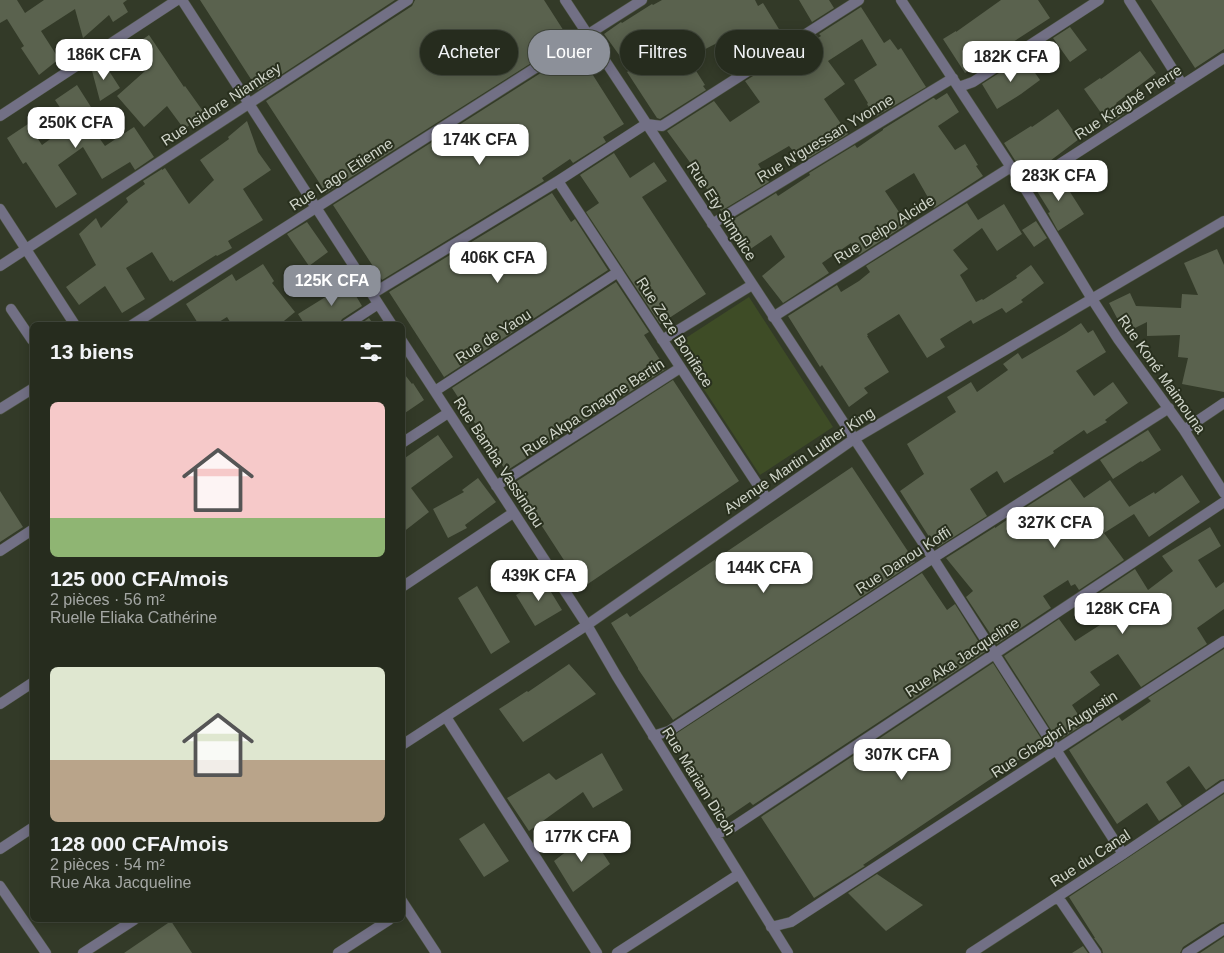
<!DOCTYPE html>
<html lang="fr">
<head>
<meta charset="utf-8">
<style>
	body { margin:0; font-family:Helvetica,sans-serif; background:#32382b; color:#f1f3f6; height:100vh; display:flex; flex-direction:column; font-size:19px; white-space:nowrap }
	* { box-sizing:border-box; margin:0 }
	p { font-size:16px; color:#a4a7a4 }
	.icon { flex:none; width:28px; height:28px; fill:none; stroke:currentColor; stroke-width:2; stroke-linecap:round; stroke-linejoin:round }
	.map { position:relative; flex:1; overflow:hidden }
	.side { position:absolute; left:30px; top:322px; width:375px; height:600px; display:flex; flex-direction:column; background:#262c1e; border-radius:8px; box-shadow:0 2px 12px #0003,0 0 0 1px #42483c }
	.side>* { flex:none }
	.top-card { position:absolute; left:420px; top:30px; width:475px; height:45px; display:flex; gap:10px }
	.price { position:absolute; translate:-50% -42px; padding:0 11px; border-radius:10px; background:#fff; color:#222; font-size:16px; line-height:32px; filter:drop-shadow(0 1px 2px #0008) }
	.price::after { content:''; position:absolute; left:50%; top:30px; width:15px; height:11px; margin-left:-8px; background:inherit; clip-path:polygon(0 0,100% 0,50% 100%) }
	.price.active { background:#8c9099; color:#fff }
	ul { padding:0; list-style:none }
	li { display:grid; align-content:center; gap:10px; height:265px; padding:0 20px }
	li span { display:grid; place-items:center; height:155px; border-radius:8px; color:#555 }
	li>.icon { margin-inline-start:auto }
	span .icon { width:90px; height:90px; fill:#fffc; stroke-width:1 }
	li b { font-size:21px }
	h2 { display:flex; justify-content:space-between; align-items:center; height:60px; padding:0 20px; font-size:21px }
	.chip { padding:0 18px; border-radius:22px; background:#262c1e; box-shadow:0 2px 12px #0003,0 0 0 1px #42483c; font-size:18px; line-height:45px }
	.chip.active { background:#8c9099; color:#fff }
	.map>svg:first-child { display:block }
	.green { fill:#3e4c26 }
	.building { fill:#5a624e }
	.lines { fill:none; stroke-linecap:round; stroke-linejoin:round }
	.minor-casing { stroke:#4f5645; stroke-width:11 }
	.tertiary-casing { stroke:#4f5645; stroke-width:11 }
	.minor { stroke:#727085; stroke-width:10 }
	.tertiary { stroke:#727085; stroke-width:10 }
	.labels { text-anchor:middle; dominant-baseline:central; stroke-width:4; stroke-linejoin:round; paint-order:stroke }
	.street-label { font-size:15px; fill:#cfd4c9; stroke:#29301e }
</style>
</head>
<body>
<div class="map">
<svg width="1224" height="953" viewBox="0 0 1224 953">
	<rect width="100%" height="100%" fill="#333a28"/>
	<path class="green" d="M 749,297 L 833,427 L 760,475 L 675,345 Z"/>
	<path class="building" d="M 0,0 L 17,0 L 25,13 L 44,0 L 127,0 L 123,3 L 128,12 L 113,22 L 109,15 L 83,38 L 75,9 L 41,31 L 59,59 L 39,75 L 21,48 L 24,46 L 7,19 L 0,23 Z
		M 200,0 L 395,0 L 258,90 Z
		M 415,0 L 544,0 L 569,39 L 326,193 L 266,101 L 412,6 Z
		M 662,0 L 755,0 L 758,6 L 763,3 L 785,39 L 737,70 L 727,55 L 725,56 L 717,43 L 688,58 L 705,85 L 703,86 L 706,90 L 660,119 L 657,118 L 627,72 L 630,70 L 604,34 L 621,22 L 622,23 L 652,4 L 653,5 Z
		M 799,0 L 829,0 L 834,8 L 812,22 Z
		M 1001,0 L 1038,0 L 1050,18 L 1013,42 L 1015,46 L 975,73 L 972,69 L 965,73 L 943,39 L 956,31 L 956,32 Z
		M 1151,0 L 1224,0 L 1224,49 L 1195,68 Z
		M 861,7 L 884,43 L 890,39 L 898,50 L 901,48 L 926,87 L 875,117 L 867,104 L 868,103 L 854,80 L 877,65 L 862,39 L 828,61 L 845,84 L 824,99 L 848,134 L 802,162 L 795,151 L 794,152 L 789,146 L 758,164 L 769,182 L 721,211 L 689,161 L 667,131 L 714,101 L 730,122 L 760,102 L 745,81 L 793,51 L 794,53 L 821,36 L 819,34 Z
		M 1070,27 L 1087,50 L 1070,62 L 1053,38 Z
		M 149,35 L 184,87 L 185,86 L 205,114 L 184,129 L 167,106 L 144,127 L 117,96 L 145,71 L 130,48 Z
		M 577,50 L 624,124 L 603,137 L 606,142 L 573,163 L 570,159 L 542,178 L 544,181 L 382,280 L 333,205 Z
		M 1140,51 L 1156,73 L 1116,103 L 1124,114 L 1109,124 L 1084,89 L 1100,78 L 1101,79 Z
		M 1024,57 L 1040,80 L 1021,94 L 997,109 L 982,84 Z
		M 102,60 L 120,88 L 100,101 L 91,67 Z
		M 77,85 L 91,107 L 81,113 L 105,146 L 134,127 L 154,157 L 135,170 L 130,162 L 102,179 L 83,147 L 58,165 L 77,194 L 56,208 L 26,162 L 23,164 L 7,138 L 28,124 L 42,145 L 71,124 L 55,100 Z
		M 947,93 L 959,112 L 938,126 L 955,150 L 965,144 L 978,165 L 976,166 L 983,176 L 934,208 L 914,173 L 885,191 L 907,224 L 859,255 L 851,243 L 822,263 L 829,273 L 783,303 L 762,276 L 785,257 L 771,235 L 746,252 L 730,228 L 732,227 L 729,222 L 776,193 L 778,196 L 810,175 L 809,173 L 855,145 L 857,148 L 883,130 L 883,129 L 933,98 L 934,98 L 936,100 Z
		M 1058,109 L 1079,139 L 1050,161 L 1051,162 L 1027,177 L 1026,176 L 1025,176 L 1004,143 L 1031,126 L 1032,127 Z
		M 247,121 L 258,152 L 271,170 L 243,189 L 263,220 L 228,241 L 232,248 L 217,256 L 216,255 L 173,282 L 172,280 L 170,281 L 152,252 L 126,268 L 145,299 L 122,313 L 105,286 L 79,305 L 66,287 L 96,265 L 79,234 L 96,218 L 101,228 L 128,202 L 126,198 L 145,184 L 143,181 L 162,169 L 162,170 L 165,168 L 189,204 L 214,180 L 200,160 L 229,139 L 228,137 Z
		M 614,153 L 630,178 L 654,162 L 667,181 L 642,197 L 706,294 L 660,324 L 586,212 L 599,203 L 580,175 Z
		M 1058,173 L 1084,214 L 1058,231 L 1048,213 L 1050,212 L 1035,188 Z
		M 552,193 L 571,222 L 575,219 L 608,270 L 444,377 L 389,292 Z
		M 967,203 L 978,220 L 1004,204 L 1022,234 L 997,251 L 982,228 L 953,250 L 968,269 L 960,275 L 976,302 L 982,299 L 983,300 L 1017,278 L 1016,276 L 1031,265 L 1044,283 L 1021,300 L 1023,302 L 1006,313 L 1002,308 L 973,324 L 971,320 L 940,339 L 945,347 L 927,358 L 899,314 L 867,334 L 868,336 L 867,336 L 889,372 L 864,388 L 868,393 L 849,407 L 822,365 L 820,367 L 788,316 L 837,285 L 841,292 L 859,281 L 870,272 L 866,266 Z
		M 1036,221 L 1047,238 L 1034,247 L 1022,230 Z
		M 307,222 L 328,252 L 309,266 L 287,234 Z
		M 1217,249 L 1224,265 L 1224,392 L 1182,384 L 1188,358 L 1178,357 L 1180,335 L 1147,336 L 1147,322 L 1125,333 L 1109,303 L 1130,293 L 1136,306 L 1181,308 L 1182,294 L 1198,295 L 1184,263 Z
		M 263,264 L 274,281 L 272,283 L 295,312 L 279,325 L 232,325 L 227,317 L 214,325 L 199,325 L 186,304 L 232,274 L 236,281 Z
		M 346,279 L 362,306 L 342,319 L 339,325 L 305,325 L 298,314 L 327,296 L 324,292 Z
		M 616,282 L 649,332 L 644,335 L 666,369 L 506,471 L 452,388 Z
		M 369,318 L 374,325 L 359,325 Z
		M 1081,323 L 1088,333 L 1093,330 L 1106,352 L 1076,371 L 1094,396 L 1113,382 L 1128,403 L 1105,420 L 1107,422 L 1087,434 L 1084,430 L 1053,451 L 1054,453 L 1004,483 L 997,471 L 970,489 L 987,516 L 938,547 L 934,542 L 933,543 L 900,491 L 924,474 L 907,444 L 956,412 L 947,397 L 971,382 L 977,392 L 1008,370 L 1003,364 L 1018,353 L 1022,359 L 1066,333 Z
		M 402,371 L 412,384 L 413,383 L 424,400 L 402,415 Z
		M 673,380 L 739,481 L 582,588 L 514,483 Z
		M 1148,430 L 1161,450 L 1142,462 L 1141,461 L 1113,479 L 1100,460 Z
		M 438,435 L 453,457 L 411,488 L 429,512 L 402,533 L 402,460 Z
		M 852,467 L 915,562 L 673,720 L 638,669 L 638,668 L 611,623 L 627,613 L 630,617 Z
		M 1182,475 L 1200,502 L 1149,537 L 1134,514 L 1104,533 L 1124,560 L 1079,590 L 1075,584 L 1071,586 L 1068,580 L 1043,596 L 1051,608 L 997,644 L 966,597 L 973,591 L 946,558 L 995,527 L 995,528 L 1023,509 L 1070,479 L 1084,498 L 1110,480 L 1133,512 L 1129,507 L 1154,492 L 1155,494 Z
		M 478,478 L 496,502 L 465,525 L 467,528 L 448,538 L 433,509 L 464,492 L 462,490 Z
		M 0,491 L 23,527 L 0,542 Z
		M 1210,527 L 1221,546 L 1198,560 L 1216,588 L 1224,582 L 1224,609 L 1197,628 L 1207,644 L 1141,687 L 1118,654 L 1090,672 L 1100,685 L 1072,705 L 1084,724 L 1062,738 L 1059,733 L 1055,736 L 1004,656 L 1059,619 L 1075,641 L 1103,623 L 1087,601 L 1135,569 L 1148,590 L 1173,571 L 1162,556 Z
		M 922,573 L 947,610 L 955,604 L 985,652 L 753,805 L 750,802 L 725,819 L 671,737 Z
		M 543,579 L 562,610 L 535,626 L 516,595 Z
		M 477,586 L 510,642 L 491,654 L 458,598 Z
		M 1224,649 L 1224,779 L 1220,780 L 1206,790 L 1189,766 L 1166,782 L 1182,806 L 1159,821 L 1147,803 L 1117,824 L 1088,780 L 1069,750 L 1119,717 L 1122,721 L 1151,701 L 1148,698 Z
		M 993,663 L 1044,743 L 863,865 L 865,866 L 814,898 L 761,817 Z
		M 569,664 L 596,694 L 523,742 L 499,709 L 527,691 L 528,692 Z
		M 602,753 L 623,790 L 593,808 L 583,792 L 529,831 L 507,798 L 549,773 L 556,780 Z
		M 1224,794 L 1224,922 L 1220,923 L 1183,947 L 1180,953 L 1103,953 L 1102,949 L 1094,938 L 1095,938 L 1069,897 Z
		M 484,823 L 509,861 L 484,877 L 459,839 Z
		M 590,833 L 610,864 L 573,892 L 554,861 Z
		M 877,874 L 923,905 L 886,931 L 848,893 Z
		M 171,921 L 192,953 L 124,953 Z
		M 1224,937 L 1224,953 L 1200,953 Z
		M 1083,946 L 1088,953 L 1072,953 Z"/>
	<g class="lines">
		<defs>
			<path id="minor" d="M 182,0 L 392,325
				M 565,0 L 933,558 L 1123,854
				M 901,0 L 1024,187 L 1092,299 L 1118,339 L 1184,430 L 1224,493
				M 1129,0 L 1182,84
				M 959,87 L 973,82 L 1099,0
				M 0,116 L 177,0
				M 558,181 L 767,499
				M 1024,187 L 1224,58
				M 0,209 L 75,325
				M 712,224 L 953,78
				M 0,266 L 408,0
				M 372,294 L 558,181 L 646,124 L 662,126 L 859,0
				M 11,309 L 32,340
				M 773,317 L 1011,167
				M 132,325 L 642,0
				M 346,325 L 378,304
				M 662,340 L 752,285
				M 402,341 L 587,625 L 616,675 L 788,953
				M 435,391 L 618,272
				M 0,409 L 32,389
				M 1184,430 L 1224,403
				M 402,443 L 448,413
				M 496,486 L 680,368
				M 0,551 L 32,530
				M 402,587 L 513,513
				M 0,704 L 32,683
				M 446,717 L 597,953
				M 653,736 L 669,731 L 933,558 L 1169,408
				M 715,835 L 733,827 L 1224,502
				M 0,849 L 32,828
				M 0,886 L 46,953
				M 1058,897 L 1096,953
				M 402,901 L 436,953
				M 771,927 L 791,922 L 1224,641
				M 338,953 L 389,920
				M 617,953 L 739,874
				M 971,953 L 1123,854 L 1224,786
				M 1187,953 L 1224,929"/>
			<path id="tertiary" d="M 402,745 L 587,625 L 854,439 L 1224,221
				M 83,953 L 134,920"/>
		</defs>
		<use href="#minor" class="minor-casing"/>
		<use href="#tertiary" class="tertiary-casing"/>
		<use href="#minor" class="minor"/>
		<use href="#tertiary" class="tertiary"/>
	</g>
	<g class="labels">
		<g class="street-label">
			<text transform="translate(1128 102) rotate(-33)">Rue Kragbé Pierre</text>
			<text transform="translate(221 104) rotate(-33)">Rue Isidore Niamkey</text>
			<text transform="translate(825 138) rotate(-31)">Rue N'guessan Yvonne</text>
			<text transform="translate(341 174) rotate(-33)">Rue Lago Etienne</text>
			<text transform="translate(722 211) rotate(57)">Rue Ety Simplice</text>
			<text transform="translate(884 229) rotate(-32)">Rue Delpo Alcide</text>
			<text transform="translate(675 332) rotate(57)">Rue Zeze Boniface</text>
			<text transform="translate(493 336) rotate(-33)">Rue de Yaou</text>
			<text transform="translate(1162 374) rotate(55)">Rue Koné Maimouna</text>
			<text transform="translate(593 407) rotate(-33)">Rue Akpa Gnagne Bertin</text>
			<text transform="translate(799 460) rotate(-34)">Avenue Martin Luther King</text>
			<text transform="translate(499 462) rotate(57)">Rue Bamba Vassindou</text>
			<text transform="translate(903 560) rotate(-33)">Rue Danou Koffi</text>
			<text transform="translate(962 657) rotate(-33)">Rue Aka Jacqueline</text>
			<text transform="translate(1054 734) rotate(-33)">Rue Gbagbri Augustin</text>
			<text transform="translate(699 781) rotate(58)">Rue Mariam Dicoh</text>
			<text transform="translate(1090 858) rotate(-33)">Rue du Canal</text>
		</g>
	</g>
</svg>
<b class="price" style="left:104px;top:81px">186K CFA</b>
<b class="price" style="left:1011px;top:83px">182K CFA</b>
<b class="price" style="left:76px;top:149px">250K CFA</b>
<b class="price" style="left:480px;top:166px">174K CFA</b>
<b class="price" style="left:1059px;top:202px">283K CFA</b>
<b class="price" style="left:498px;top:284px">406K CFA</b>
<b class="price active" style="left:332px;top:307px">125K CFA</b>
<b class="price" style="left:1055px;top:549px">327K CFA</b>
<b class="price" style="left:764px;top:594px">144K CFA</b>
<b class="price" style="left:539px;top:602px">439K CFA</b>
<b class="price" style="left:1123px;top:635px">128K CFA</b>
<b class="price" style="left:902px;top:781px">307K CFA</b>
<b class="price" style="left:582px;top:863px">177K CFA</b>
<div class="top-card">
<a class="chip">Acheter</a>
<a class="chip active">Louer</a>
<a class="chip">Filtres</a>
<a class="chip">Nouveau</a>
</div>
<section class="side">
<h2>13 biens<svg class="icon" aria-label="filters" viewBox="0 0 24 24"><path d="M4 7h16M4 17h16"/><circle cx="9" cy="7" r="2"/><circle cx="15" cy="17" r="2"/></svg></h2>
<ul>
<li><span style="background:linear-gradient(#f6c9c9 75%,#8fb573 0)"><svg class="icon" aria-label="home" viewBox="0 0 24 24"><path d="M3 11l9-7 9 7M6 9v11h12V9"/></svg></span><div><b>125 000 CFA/mois</b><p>2 pièces · 56 m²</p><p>Ruelle Eliaka Cathérine</p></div></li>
<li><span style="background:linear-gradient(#dfe7d0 60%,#b9a48a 0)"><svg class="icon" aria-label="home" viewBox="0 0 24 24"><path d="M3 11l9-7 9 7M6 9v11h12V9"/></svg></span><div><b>128 000 CFA/mois</b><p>2 pièces · 54 m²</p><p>Rue Aka Jacqueline</p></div></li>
</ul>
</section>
</div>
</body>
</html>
